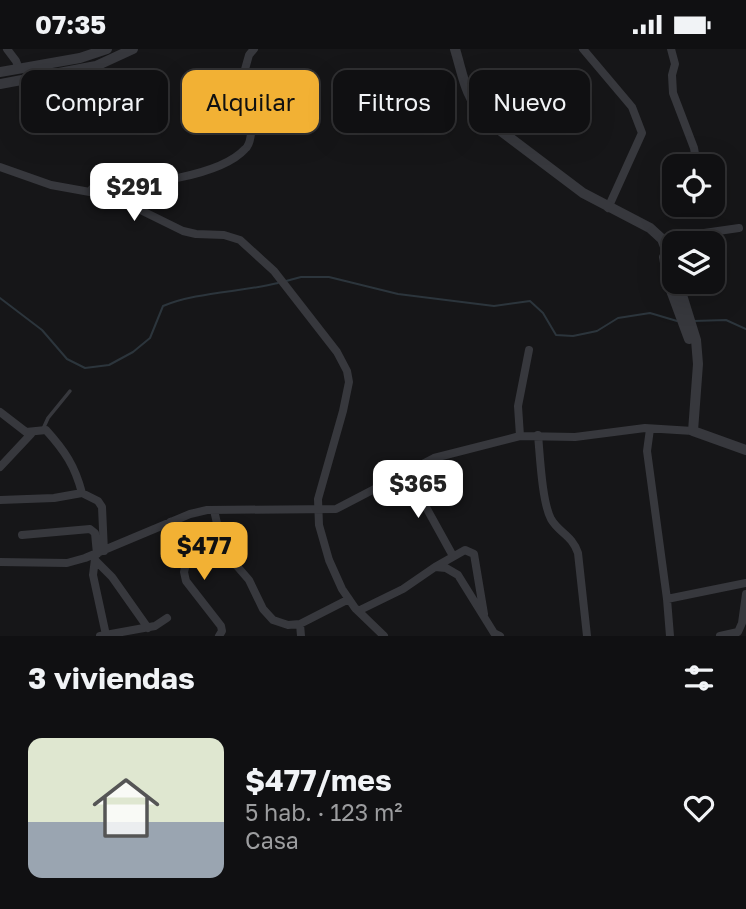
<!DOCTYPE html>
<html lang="es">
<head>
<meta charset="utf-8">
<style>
	body { margin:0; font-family:"Golos Text",sans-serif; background:#1e1e20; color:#f1f3f6; height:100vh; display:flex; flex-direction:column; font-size:26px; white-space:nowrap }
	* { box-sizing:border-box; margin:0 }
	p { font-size:23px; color:#9c9d9f }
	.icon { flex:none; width:38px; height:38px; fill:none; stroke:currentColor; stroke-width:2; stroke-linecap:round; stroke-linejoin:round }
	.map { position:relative; height:587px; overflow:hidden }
	.sheet { display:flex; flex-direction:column; background:#101012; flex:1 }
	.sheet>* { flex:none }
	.hud { position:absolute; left:21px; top:21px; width:705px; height:63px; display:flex; gap:14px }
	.tools { position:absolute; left:662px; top:105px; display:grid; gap:14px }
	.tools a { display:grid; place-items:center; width:63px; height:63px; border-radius:14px; background:#101012; box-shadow:0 7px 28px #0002,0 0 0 2px #303032; font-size:35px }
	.price { position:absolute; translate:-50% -60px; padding:0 16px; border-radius:14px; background:#fff; color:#222; font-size:23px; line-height:46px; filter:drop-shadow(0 2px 4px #0008) }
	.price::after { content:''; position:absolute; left:50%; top:42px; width:21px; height:16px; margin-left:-10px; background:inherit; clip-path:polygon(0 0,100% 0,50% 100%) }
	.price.active { background:#f2b134; color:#111 }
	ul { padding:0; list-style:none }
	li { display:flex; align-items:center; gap:21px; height:175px; padding:0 28px }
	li+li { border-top:2px solid #303032 }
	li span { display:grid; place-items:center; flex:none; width:196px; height:140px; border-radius:14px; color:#555 }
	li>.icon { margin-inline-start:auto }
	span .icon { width:84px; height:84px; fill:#fffc; stroke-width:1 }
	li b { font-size:30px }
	h2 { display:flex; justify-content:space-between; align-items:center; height:84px; padding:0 28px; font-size:30px }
	.pill { padding:0 24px; border-radius:14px; background:#101012; box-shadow:0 7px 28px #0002,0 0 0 2px #303032; font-size:24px; line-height:63px }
	.pill.active { background:#f2b134; color:#111 }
	.status { display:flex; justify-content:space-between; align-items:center; height:49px; padding:0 35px; background:#101012; direction:ltr }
	.status svg { height:19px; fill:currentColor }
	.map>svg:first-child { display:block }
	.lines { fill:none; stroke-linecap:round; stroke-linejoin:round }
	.stream { stroke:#2c353c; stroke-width:2 }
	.service { stroke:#37383d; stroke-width:3.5 }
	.minor { stroke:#37383d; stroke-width:8 }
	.tertiary { stroke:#37383d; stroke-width:10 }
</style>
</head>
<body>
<div class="status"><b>07:35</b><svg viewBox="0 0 49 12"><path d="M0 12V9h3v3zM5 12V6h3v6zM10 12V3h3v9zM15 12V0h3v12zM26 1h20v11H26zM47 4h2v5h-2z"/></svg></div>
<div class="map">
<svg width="746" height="587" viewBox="0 0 746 587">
	<rect width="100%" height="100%" fill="#161618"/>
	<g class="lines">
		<path class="stream" d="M 286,232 L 301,228 L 329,228 L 398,245 L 494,257 L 530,252 L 543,264 L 556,286 L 573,287 L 597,282 L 618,269 L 650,264 L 677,272
			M 0,249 L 42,281 L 67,310 L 85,319 L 109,316 L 133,303 L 150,289 L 163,257 C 196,243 242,243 278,234
			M 693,272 L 726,271 L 746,280"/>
		<path class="service" d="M 43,380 L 48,369 L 70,342"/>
		<path class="minor" d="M 7,0 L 16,12 L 19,20
			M 583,0 L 632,58 L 642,84 L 608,159
			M 671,0 L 675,15 L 672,26 L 673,44 L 694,99 L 697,117
			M 0,118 L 51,136 L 112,147 L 183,182 L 196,185 L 224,186 L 240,191 L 274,222 L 337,303 L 347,322 L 349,333 L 343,362 L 318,450 L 319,476 L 329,511 L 342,540 L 355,559 L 384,587
			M 92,140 C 132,136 218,130 245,100 C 250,96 250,90 251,85 L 243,61 L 240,38 L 249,6 L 254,0
			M 662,190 L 739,179
			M 0,363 L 26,383 L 46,381 C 65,402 75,417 82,444 L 98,452 L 102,458 L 104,502
			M 650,380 L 647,402 L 667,550 L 670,587
			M 538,386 C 540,407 542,453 551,470 C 559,484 572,486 578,504 L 587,587
			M 520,387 L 518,357 L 529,301
			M 0,418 L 31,385
			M 406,422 L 453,507
			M 0,451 L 54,449 L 82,444
			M 214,461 L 223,501 L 249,531 L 263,560 L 273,571 L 288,576 L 300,575 L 349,550
			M 170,473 L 188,507 L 184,523 L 186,532 L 221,577 L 222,582 L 219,587
			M 22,486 L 90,480 L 95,484 L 97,505
			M 95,510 L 93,526 L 106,586
			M 95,511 L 112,528 L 148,579
			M 0,513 L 67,514 L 85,509 L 190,465 L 207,461 L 336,460 L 434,409 L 520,387 L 575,388 L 645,379 L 693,382
			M 435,518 L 465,501 L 474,505 L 484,565
			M 667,550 L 746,534
			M 358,562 L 403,540 L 435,518 L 446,519 L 458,526 L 494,584 L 500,587
			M 300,575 L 301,587
			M 100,587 L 155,577 L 167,569
			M 720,587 L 738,583 L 742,574 L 746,545"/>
		<path class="tertiary" d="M 455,0 C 464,30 464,44 485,70 L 583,144 L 650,179 L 662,190 L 674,221
			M 0,23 L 80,9 L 107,0
			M 0,35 L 96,17 L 133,0
			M 664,208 L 669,236 L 689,290
			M 678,233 L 696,291 L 698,315 L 693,382 L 746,401"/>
	</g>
</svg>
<div class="tools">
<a><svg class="icon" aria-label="locate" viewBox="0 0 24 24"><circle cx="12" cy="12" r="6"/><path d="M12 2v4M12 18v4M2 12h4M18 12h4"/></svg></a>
<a><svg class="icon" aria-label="layers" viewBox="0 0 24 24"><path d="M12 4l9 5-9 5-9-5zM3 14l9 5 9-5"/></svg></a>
</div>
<b class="price" style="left:134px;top:174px">$291</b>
<b class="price" style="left:418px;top:471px">$365</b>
<b class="price active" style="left:204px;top:533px">$477</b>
<div class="hud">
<a class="pill">Comprar</a>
<a class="pill active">Alquilar</a>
<a class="pill">Filtros</a>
<a class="pill">Nuevo</a>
</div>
</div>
<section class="sheet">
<h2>3 viviendas<svg class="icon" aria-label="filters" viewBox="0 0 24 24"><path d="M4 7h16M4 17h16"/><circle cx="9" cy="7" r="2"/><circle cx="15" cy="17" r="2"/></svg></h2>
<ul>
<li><span style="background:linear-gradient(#dfe7d0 60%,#9aa5b1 0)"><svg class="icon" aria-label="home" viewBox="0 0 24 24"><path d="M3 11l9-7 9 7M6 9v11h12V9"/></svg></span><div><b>$477/mes</b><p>5 hab. · 123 m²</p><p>Casa</p></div><svg class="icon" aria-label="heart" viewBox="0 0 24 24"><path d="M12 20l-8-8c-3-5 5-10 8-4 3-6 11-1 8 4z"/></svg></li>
</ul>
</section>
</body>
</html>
